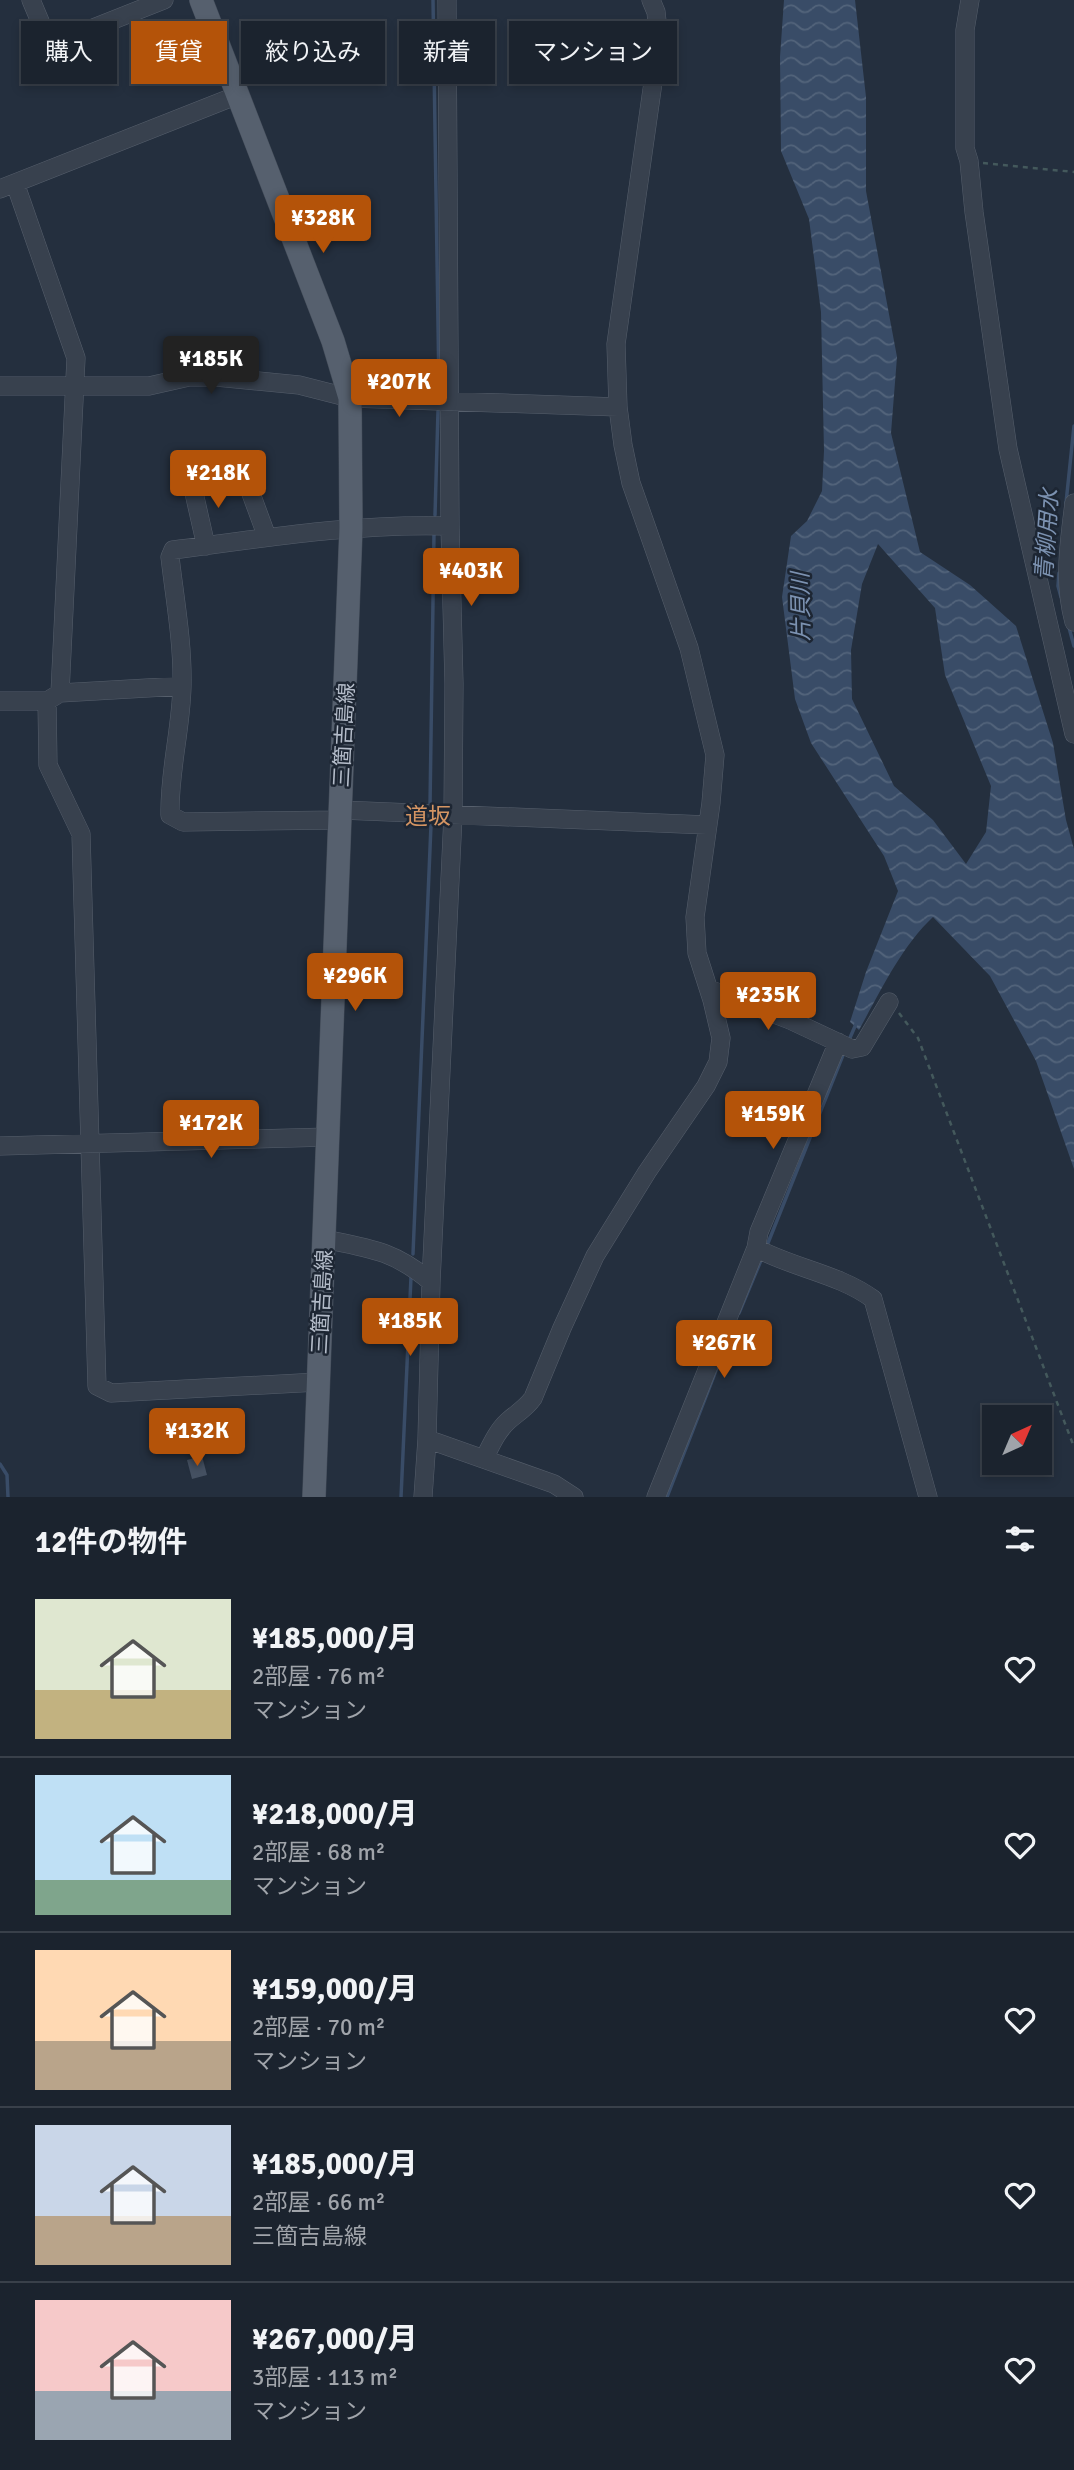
<!DOCTYPE html>
<html lang="ja">
<head>
<meta charset="utf-8">
<style>
	body { margin:0; font-family:Signika,"Noto Sans JP",sans-serif; background:#282f3a; color:#f1f3f6; height:100vh; display:flex; flex-direction:column; font-size:26px; white-space:nowrap }
	* { box-sizing:border-box; margin:0 }
	p { font-size:23px; color:#a0a4aa }
	.icon { flex:none; width:38px; height:38px; fill:none; stroke:currentColor; stroke-width:2; stroke-linecap:round; stroke-linejoin:round }
	.map { position:relative; height:1497px; overflow:hidden }
	.side { display:flex; flex-direction:column; background:#1b232e; flex:1 }
	.side>* { flex:none }
	.guide { position:absolute; left:21px; top:21px; width:700px; height:63px; display:flex; gap:14px }
	.needle { width:46px; rotate:44deg }
	.buttons { position:absolute; left:982px; top:1405px; display:grid; gap:14px }
	.buttons a { display:grid; place-items:center; width:70px; height:70px; border-radius:0px; background:#1b232e; box-shadow:0 4px 10px #0003,0 0 0 2px #39404a; font-size:35px }
	.price { position:absolute; translate:-50% -60px; padding:0 16px; border-radius:7px; background:#b45309; color:#fff; font-size:23px; line-height:46px; filter:drop-shadow(0 2px 4px #0008) }
	.price::after { content:''; position:absolute; left:50%; top:42px; width:21px; height:16px; margin-left:-10px; background:inherit; clip-path:polygon(0 0,100% 0,50% 100%) }
	.price.on { background:#222; color:#fff }
	ul { padding:0; list-style:none }
	li { display:flex; align-items:center; gap:21px; height:175px; padding:0 35px }
	li+li { border-top:2px solid #39404a }
	li span { display:grid; place-items:center; flex:none; width:196px; height:140px; border-radius:0px; color:#555 }
	li>.icon { margin-inline-start:auto }
	span .icon { width:84px; height:84px; fill:#fffc; stroke-width:1 }
	li b { font-size:30px }
	h2 { display:flex; justify-content:space-between; align-items:center; height:84px; padding:0 35px; font-size:30px }
	.pill { padding:0 24px; border-radius:0px; background:#1b232e; box-shadow:0 4px 10px #0003,0 0 0 2px #39404a; font-size:24px; line-height:63px }
	.pill.on { background:#b45309; color:#fff }
	.map>svg:first-child { display:block }
	.water { fill:url(#water-waves); fill-rule:evenodd }
	.lines { fill:none; stroke-linecap:round; stroke-linejoin:round }
	.stream { stroke:#394c67; stroke-width:3.5 }
	.building { fill:#455162 }
	.minor-casing { stroke:#565f6c; stroke-width:19 }
	.major-casing { stroke:#414a57; stroke-width:24 }
	.path { stroke:#44595c; stroke-width:2.5; stroke-dasharray:5 5; stroke-linecap:butt }
	.minor { stroke:#38414e; stroke-width:18 }
	.major { stroke:#56606e; stroke-width:23 }
	.labels { text-anchor:middle; dominant-baseline:central; stroke-width:5; stroke-linejoin:round; paint-order:stroke }
	.street-label { font-size:21px; fill:#b4bcc9; stroke:#1d2633 }
	.water-label { font-size:23px; font-style:italic; fill:#7c92b1; stroke:#1d2633 }
	.neighbourhood-label { font-size:23px; fill:#d59563; stroke:#1d2633 }
</style>
</head>
<body>
<div class="map">
<svg width="1074" height="1497" viewBox="0 0 1074 1497">
	<defs>
		<pattern id="water-waves" width="16" height="10" patternUnits="userSpaceOnUse" patternTransform="scale(1.75)"><rect width="16" height="10" fill="#394c67"/><path d="M0 5q4-4 8 0t8 0" fill="none" stroke="#53647b"/></pattern>
	</defs>
	<rect width="100%" height="100%" fill="#242f3e"/>
	<path class="water" d="M 784,0 L 855,0 L 866,97 L 866,191 L 897,357 L 891,433 L 920,552 L 970,585 L 1016,626 L 1053,743 L 1066,820 L 1074,849 L 1074,1169 L 1036,1061 L 990,976 L 933,917 C 901,947 880,992 859,1030 L 850,1022 L 866,972 L 898,891 L 884,856 L 811,743 L 795,699 L 782,597 L 791,536 L 807,521 L 822,491 L 824,451 L 821,312 L 809,219 L 781,151 L 780,57 ZM 878,544 L 935,608 L 945,675 L 991,786 L 986,832 L 966,864 L 933,820 L 894,786 L 852,699 L 851,650 L 862,584 Z"/>
	<g class="lines">
		<path class="stream" d="M 433,0 L 439,388
			M 1066,503 L 1074,426
			M 435,515 L 438,411
			M 1059,573 L 1058,586 L 1061,597
			M 1068,624 L 1074,646
			M 430,806 L 434,533
			M 849,1040 L 856,1024
			M 766,1248 L 845,1050
			M 413,1254 L 431,825
			M 739,1313 L 762,1258
			M 0,1464 L 7,1475 L 8,1497
			M 401,1497 L 411,1277
			M 667,1497 L 727,1342"/>
	</g>
	<path class="building" d="M 202,1456 L 207,1475 L 192,1479 L 187,1460 Z"/>
	<g class="lines">
		<defs>
			<path id="minor" d="M 31,0 L 50,45 L 164,0
				M 970,0 L 965,30 L 965,148 L 969,161 L 974,212 L 1008,449 L 1074,734
				M 15,183 L 76,358 L 60,693
				M 0,189 L 238,95
				M 0,386 L 149,386 L 189,377 L 216,377 L 299,385 L 350,398 L 618,407
				M 246,480 L 267,537
				M 192,484 L 206,546
				M 1074,503 C 1069,543 1063,582 1074,622
				M 0,701 L 47,701 L 60,693 L 182,686
				M 47,701 L 48,765 L 81,834 L 97,1386 L 111,1393 L 318,1382
				M 341,810 L 707,825
				M 341,820 L 183,822 L 170,815 C 169,772 181,730 182,686 C 183,644 175,600 170,557 L 173,550 C 265,538 356,523 450,526
				M 709,989 L 790,1020 L 852,1049 L 862,1047 L 889,1002
				M 838,1042 L 759,1232 L 756,1248 C 793,1268 839,1274 873,1299 L 928,1497
				M 0,1146 L 328,1137
				M 324,1239 C 369,1248 395,1251 431,1282 L 427,1439 L 554,1484 L 574,1497
				M 431,1282 L 453,816 L 454,684 L 450,526 L 447,0
				M 484,1459 C 491,1445 497,1431 508,1421 C 517,1413 526,1408 533,1398 L 562,1328 L 595,1256 L 647,1172 L 706,1086 L 718,1062 L 721,1038 L 712,1000 L 697,953 L 695,917 L 711,803 L 715,755 L 689,648 L 631,483 L 623,445 L 618,407 L 616,344 L 659,40 L 656,12 L 651,0
				M 423,1497 L 427,1439
				M 656,1497 L 756,1248"/>
			<path id="major" d="M 201,0 L 333,341 L 350,398 L 351,528 L 314,1497"/>
		</defs>
		<use href="#minor" class="minor-casing"/>
		<use href="#major" class="major-casing"/>
		<path class="path" d="M 983,163 L 1074,172
			M 899,1013 L 918,1038 L 1074,1447"/>
		<use href="#minor" class="minor"/>
		<use href="#major" class="major"/>
	</g>
	<g class="labels">
		<g class="street-label">
			<text transform="translate(344 735) rotate(-87)">三箇吉島線</text>
			<text transform="translate(322 1302) rotate(-87)">三箇吉島線</text>
		</g>
		<g class="water-label">
			<text transform="translate(1047 535) rotate(-86)">青柳用水</text>
			<text transform="translate(801 607) rotate(-91)">片貝川</text>
		</g>
		<g class="neighbourhood-label">
			<text x="428" y="816">道坂</text>
		</g>
	</g>
</svg>
<div class="buttons">
<a><svg class="needle" viewBox="-14 -14 28 28"><path d="M0-13l5 13h-10z" fill="#e53935"/><path d="M0 13l5-13h-10z" fill="#a0a4aa"/></svg></a>
</div>
<b class="price" style="left:323px;top:255px">¥328K</b>
<b class="price on" style="left:211px;top:396px">¥185K</b>
<b class="price" style="left:399px;top:419px">¥207K</b>
<b class="price" style="left:218px;top:510px">¥218K</b>
<b class="price" style="left:471px;top:608px">¥403K</b>
<b class="price" style="left:355px;top:1013px">¥296K</b>
<b class="price" style="left:768px;top:1032px">¥235K</b>
<b class="price" style="left:773px;top:1151px">¥159K</b>
<b class="price" style="left:211px;top:1160px">¥172K</b>
<b class="price" style="left:410px;top:1358px">¥185K</b>
<b class="price" style="left:724px;top:1380px">¥267K</b>
<b class="price" style="left:197px;top:1468px">¥132K</b>
<div class="guide">
<a class="pill">購入</a>
<a class="pill on">賃貸</a>
<a class="pill">絞り込み</a>
<a class="pill">新着</a>
<a class="pill">マンション</a>
</div>
</div>
<section class="side">
<h2>12件の物件<svg class="icon" aria-label="filters" viewBox="0 0 24 24"><path d="M4 7h16M4 17h16"/><circle cx="9" cy="7" r="2"/><circle cx="15" cy="17" r="2"/></svg></h2>
<ul>
<li><span style="background:linear-gradient(#dfe7d0 65%,#c2b280 0)"><svg class="icon" aria-label="home" viewBox="0 0 24 24"><path d="M3 11l9-7 9 7M6 9v11h12V9"/></svg></span><div><b>¥185,000/月</b><p>2部屋 · 76 m²</p><p>マンション</p></div><svg class="icon" aria-label="heart" viewBox="0 0 24 24"><path d="M12 20l-8-8c-3-5 5-10 8-4 3-6 11-1 8 4z"/></svg></li>
<li><span style="background:linear-gradient(#bfe0f5 75%,#7fa58c 0)"><svg class="icon" aria-label="home" viewBox="0 0 24 24"><path d="M3 11l9-7 9 7M6 9v11h12V9"/></svg></span><div><b>¥218,000/月</b><p>2部屋 · 68 m²</p><p>マンション</p></div><svg class="icon" aria-label="heart" viewBox="0 0 24 24"><path d="M12 20l-8-8c-3-5 5-10 8-4 3-6 11-1 8 4z"/></svg></li>
<li><span style="background:linear-gradient(#ffd9b3 65%,#b9a48a 0)"><svg class="icon" aria-label="home" viewBox="0 0 24 24"><path d="M3 11l9-7 9 7M6 9v11h12V9"/></svg></span><div><b>¥159,000/月</b><p>2部屋 · 70 m²</p><p>マンション</p></div><svg class="icon" aria-label="heart" viewBox="0 0 24 24"><path d="M12 20l-8-8c-3-5 5-10 8-4 3-6 11-1 8 4z"/></svg></li>
<li><span style="background:linear-gradient(#c9d6e8 65%,#b9a48a 0)"><svg class="icon" aria-label="home" viewBox="0 0 24 24"><path d="M3 11l9-7 9 7M6 9v11h12V9"/></svg></span><div><b>¥185,000/月</b><p>2部屋 · 66 m²</p><p>三箇吉島線</p></div><svg class="icon" aria-label="heart" viewBox="0 0 24 24"><path d="M12 20l-8-8c-3-5 5-10 8-4 3-6 11-1 8 4z"/></svg></li>
<li><span style="background:linear-gradient(#f6c9c9 65%,#9aa5b1 0)"><svg class="icon" aria-label="home" viewBox="0 0 24 24"><path d="M3 11l9-7 9 7M6 9v11h12V9"/></svg></span><div><b>¥267,000/月</b><p>3部屋 · 113 m²</p><p>マンション</p></div><svg class="icon" aria-label="heart" viewBox="0 0 24 24"><path d="M12 20l-8-8c-3-5 5-10 8-4 3-6 11-1 8 4z"/></svg></li>
</ul>
</section>
</body>
</html>
